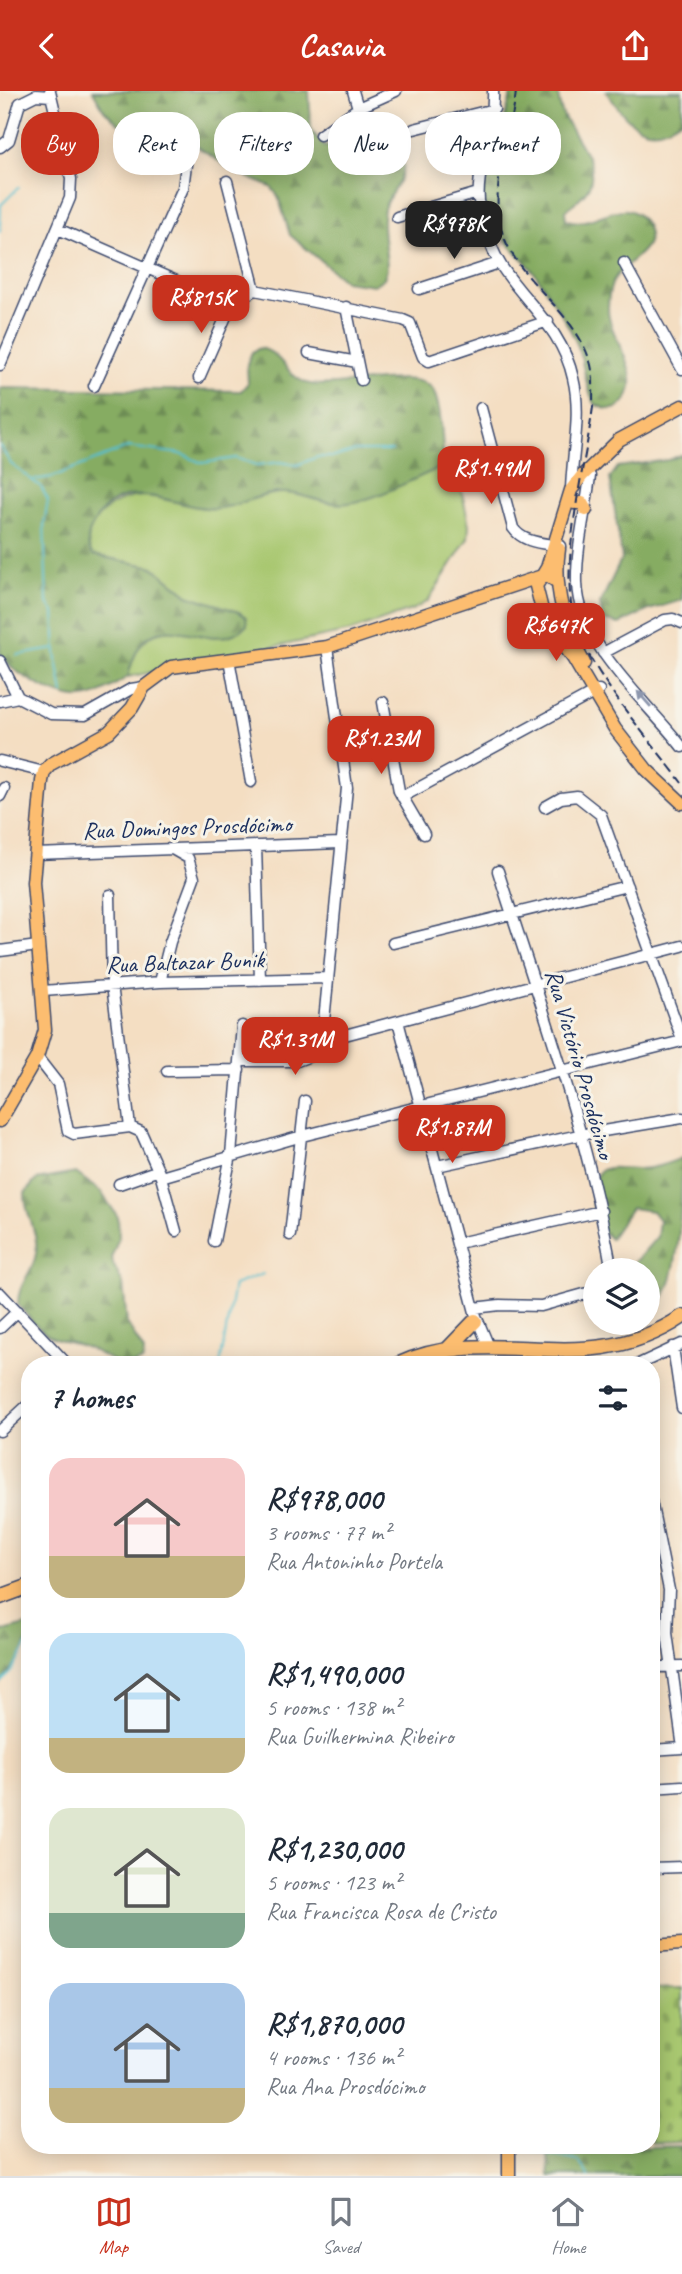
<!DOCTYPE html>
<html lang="en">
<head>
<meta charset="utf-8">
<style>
	body { margin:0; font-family:Caveat,sans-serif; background:#f6f6f7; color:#1f2937; height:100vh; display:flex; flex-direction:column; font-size:26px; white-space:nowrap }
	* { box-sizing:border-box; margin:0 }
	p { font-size:23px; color:#747a83 }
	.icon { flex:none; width:38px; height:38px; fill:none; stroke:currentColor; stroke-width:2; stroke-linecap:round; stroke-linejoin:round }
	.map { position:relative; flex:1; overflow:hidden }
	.panel { position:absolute; left:21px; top:1265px; width:639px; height:798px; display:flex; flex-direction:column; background:#fff; border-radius:28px; box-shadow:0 4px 18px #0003 }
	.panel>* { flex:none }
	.banner { position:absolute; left:21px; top:21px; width:640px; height:63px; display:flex; gap:14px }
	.buttons { position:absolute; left:583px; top:1167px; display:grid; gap:14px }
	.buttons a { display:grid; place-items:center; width:77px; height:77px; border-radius:50%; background:#fff; box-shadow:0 4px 18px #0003; font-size:35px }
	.price { position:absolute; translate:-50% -60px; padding:0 16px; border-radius:14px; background:#c8321e; color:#fff; font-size:23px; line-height:46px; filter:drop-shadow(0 2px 4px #0008) }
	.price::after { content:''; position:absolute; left:50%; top:42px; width:21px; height:16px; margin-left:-10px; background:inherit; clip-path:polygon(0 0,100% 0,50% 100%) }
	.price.active { background:#222; color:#fff }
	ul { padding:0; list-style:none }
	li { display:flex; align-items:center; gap:21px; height:175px; padding:0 28px }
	li span { display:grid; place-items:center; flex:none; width:196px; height:140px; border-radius:21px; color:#555 }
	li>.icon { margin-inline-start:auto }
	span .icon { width:84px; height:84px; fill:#fffc; stroke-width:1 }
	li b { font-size:30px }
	h2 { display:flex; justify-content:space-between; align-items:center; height:84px; padding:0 28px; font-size:30px }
	.tag { padding:0 24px; border-radius:28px; background:#fff; box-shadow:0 4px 18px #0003; font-size:24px; line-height:63px }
	.tag.active { background:#c8321e; color:#fff }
	header { display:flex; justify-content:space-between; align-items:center; height:91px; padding:0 28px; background:#c8321e; color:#fff; font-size:32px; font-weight:800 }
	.tabs { display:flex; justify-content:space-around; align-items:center; height:98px; border-top:2px solid #e0e1e3; background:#fff; font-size:19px; color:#747a83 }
	.tabs a { display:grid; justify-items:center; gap:4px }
	.tabs .active { color:#c8321e }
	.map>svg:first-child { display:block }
	.grass { fill:#a8c76f; stroke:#627b66; stroke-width:2 }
	.forest { fill:url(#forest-firs); stroke:#506e60; stroke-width:2 }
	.cemetery { fill:url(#cemetery-stones); stroke:#627b66; stroke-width:2 }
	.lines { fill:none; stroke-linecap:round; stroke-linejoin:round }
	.stream { stroke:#53bece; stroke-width:2 }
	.minor-casing { stroke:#3c496d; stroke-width:13 }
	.major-casing { stroke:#3c496d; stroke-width:15 }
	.highway-casing { stroke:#3c496d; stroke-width:17 }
	.minor { stroke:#fff; stroke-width:10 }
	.major { stroke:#fcbd6f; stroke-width:12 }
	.highway { stroke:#fcbd6f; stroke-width:14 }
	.rail { stroke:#1b2f5e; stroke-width:2; stroke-dasharray:10 5; stroke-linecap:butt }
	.oneway { fill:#8d97ae }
	.labels { text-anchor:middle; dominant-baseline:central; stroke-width:6; stroke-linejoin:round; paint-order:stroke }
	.street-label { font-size:24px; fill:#1b2f5e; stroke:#f7f3e8 }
</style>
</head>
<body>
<header><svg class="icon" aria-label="back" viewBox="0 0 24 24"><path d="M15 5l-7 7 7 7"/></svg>Casavia<svg class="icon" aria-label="share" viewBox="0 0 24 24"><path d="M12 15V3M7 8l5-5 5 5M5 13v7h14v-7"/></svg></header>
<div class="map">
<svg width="682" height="2085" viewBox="0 0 682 2085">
	<defs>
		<pattern id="forest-firs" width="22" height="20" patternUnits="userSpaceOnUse" patternTransform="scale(1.75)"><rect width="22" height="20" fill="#86ac62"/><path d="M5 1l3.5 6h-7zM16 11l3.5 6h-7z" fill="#6d8c54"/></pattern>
		<pattern id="cemetery-stones" width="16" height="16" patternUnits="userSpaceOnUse" patternTransform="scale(1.75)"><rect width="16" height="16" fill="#a8c76f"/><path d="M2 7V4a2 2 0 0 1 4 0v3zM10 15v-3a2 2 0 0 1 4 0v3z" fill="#90ab63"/></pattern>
	</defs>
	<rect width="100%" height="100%" fill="#f7f3e8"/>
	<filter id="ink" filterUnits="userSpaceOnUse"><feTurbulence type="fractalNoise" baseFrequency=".0143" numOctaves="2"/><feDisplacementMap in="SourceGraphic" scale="14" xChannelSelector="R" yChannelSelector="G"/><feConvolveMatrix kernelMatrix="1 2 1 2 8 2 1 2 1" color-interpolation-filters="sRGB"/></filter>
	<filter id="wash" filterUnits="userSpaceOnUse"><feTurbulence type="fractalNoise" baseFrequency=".00686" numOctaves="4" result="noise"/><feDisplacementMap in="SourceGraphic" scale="28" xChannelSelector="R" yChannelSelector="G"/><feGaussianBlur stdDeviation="1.57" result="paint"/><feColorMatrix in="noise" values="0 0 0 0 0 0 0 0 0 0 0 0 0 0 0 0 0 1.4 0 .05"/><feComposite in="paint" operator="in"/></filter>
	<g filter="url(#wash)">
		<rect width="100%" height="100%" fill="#f4dec2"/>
		<path class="grass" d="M 444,375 L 462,402 L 469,434 L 468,447 L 428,510 L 414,518 L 351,540 L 128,586 C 148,495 210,573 247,534 L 188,504 L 153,476 L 93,464 C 88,457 87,448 90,439 C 94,429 102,421 111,415 C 149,390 180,421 219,417 C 241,415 258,403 281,402 C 300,401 317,412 333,412 C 371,412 410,389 444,375 Z"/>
		<path class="forest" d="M 93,0 L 309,0 L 311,39 L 324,55 L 338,57 C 348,53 356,44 366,40 C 389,30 407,60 403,79 C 400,94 388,104 384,118 C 380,137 387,159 387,178 L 384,187 L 374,194 L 345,190 L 290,144 L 278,105 L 271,96 L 235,81 L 186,48 L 134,41 L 122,36 L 104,19 Z
			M 511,0 L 559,0 C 554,33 600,61 590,93 C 587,104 572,112 565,121 L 566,128 C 590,141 621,103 641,127 C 666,157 626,168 615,187 C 609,196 608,208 608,218 C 608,247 650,288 621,314 C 613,321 605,318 596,314 C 584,296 585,273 577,253 C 566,228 551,207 536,184 C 517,156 483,139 481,102 C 479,69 508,35 511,0 Z
			M 606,0 L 682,0 L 682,28 C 646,55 626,30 606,0 Z
			M 260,257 C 282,261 287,288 310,293 C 337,299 422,274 434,301 C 443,323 442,352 444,375 C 414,387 381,407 349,412 C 329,416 307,403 287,402 C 261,400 243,415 219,417 C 180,422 123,376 93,434 C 87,444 86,455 93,464 L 153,476 L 188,504 L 239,521 L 246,526 L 247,534 C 209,573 148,495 128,586 C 114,594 99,605 83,607 C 59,609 10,582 0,561 L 0,297 L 241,300 L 248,292 L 247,273 L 252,261 Z
			M 682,364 L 682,509 L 649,519 L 619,533 L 603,529 L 600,513 L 622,467 L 610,387 L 618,376 L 668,369 Z
			M 682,1067 C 682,1102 682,1215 648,1219 L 648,1180 L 628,1179 L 657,1146 L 659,1129 L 652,1120 L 631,1117 L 610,1148 C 598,1137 593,1126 593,1109 C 592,1069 607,1077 639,1078 C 654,1078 668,1072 682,1067 Z
			M 76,1082 L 101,1101 L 118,1126 L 119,1146 L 112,1165 L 113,1173 L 123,1193 L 127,1232 L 144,1261 L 143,1270 C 120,1281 103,1262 82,1255 C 69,1251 56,1250 45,1242 C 35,1235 27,1223 18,1214 C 17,1193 34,1181 36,1162 C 39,1140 24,1123 25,1102 L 36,1089 Z
			M 30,1533 C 30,1554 16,1577 0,1592 L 0,1541 Z
			M 682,2055 L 682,2085 L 549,2085 L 548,2059 Z"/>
		<path class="cemetery" d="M 682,1897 L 682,2051 L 651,2052 L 651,1898 Z"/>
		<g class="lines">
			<path class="stream" d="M 0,140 L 1,114 L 19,96
				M 0,355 L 11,373 L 41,396 L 48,409 L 44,433 L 47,511 L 54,521 L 56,563 L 63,603
				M 33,389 L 52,386 L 129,356 L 181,363 L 202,372 L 236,367 L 257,374 L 281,371 L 297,374 L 317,366 L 334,366 L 356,360 L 392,360
				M 17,564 L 55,558
				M 220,1274 L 234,1194 L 263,1183
				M 0,1592 L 11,1582 L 30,1549
				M 517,2057 L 578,2070 L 589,2085"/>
		</g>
	</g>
	<g filter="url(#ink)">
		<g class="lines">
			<defs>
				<path id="minor" d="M 353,0 L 358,17
					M 493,0 C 495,38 473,86 480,116 C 484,134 492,161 502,176 C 528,215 562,238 573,287 C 582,323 572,362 571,399
					M 414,38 L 494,18
					M 320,44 L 358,17 L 396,0
					M 0,56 L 9,49 L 20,12 L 36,4 L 51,5
					M 227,90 L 255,199
					M 397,126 L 478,102
					M 58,138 L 231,214 L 255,199 L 403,229 L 410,232 L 423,266 L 429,270 L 548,230
					M 624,172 L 682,278
					M 419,198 L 499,172
					M 346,216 L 361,289
					M 309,262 L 357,271
					M 0,274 L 70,107 L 71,88 L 50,0
					M 199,287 L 231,214
					M 94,295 L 183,97 L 189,50
					M 481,317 L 513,437 C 523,452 543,452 560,455
					M 590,385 C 586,420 576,457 577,492 C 579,555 645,608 682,656
					M 603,562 L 665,529 L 673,528 L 682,532
					M 229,568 L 251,691
					M 0,570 L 18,606 L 51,623 L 85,624 L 131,598 L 144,596
					M 0,610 L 18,606
					M 383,611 L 399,700 L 424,743
					M 0,670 L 44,681
					M 0,705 L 4,697
					M 402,706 L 599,599
					M 545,716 L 561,707 L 577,705 L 601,724 L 682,948
					M 256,755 L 260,889
					M 35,763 L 340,752
					M 498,780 C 540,912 588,1043 612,1180
					M 110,804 L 112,894 L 130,1036
					M 393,852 L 627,795
					M 0,860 L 38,855
					M 160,891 L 170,851 L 194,787 L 188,767 L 174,759
					M 43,900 L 160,891 L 328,887
					M 398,930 L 476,1225 L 489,1256
					M 322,950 L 682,855
					M 37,966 L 58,993 L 68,1040 L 74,1043 L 130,1036 L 141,1041 L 161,1086 L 176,1140
					M 239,970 L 297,970 L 318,962 L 322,950 L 347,697 L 327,556
					M 167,980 L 239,979
					M 437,1075 L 579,1044 L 682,1027
					M 161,1086 L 302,1045 L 682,950
					M 119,1093 L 156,1080
					M 290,1144 L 305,1010
					M 214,1150 L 231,1064 L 242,935
					M 458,1152 L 601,1120
					M 0,1202 L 68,1274
					M 474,1217 L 500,1214 L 541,1215 L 595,1200
					M 0,1237 L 18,1220
					M 673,1256 L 682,1317
					M 637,1274 L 682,1253
					M 0,1340 L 30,1312
					M 651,1410 L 669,1499 L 667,1542 L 682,1650
					M 651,1576 L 682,1575
					M 651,1659 L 682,1657
					M 651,1697 L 682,1695
					M 651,1777 L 682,1776"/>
				<path id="major" d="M 682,315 L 619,349 L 582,385 L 571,399 L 547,477 L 536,495 L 544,527 L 573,567 L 615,638 L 647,679 L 682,712
					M 574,412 L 582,412 L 586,419
					M 559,458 C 553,497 565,538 584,572
					M 0,1030 L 37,966 L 45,939 L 33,791 L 42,690 L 44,681 L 51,673 L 109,641 L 132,617 L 144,596 L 171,576 L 327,556 L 542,485 L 549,485 L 557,491
					M 651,1855 L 682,1853
					M 509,2054 L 509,2085"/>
				<path id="highway" d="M 448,1258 L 475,1230
					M 397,1274 C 494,1229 583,1292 682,1226
					M 0,1506 L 30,1495"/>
			</defs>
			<use href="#minor" class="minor-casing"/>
			<use href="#major" class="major-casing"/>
			<use href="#highway" class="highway-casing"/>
			<use href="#minor" class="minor"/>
			<use href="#major" class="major"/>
			<use href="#highway" class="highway"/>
			<path class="rail" d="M 516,0 C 512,45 489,92 501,137 C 516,192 576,218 591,274 C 594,287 593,302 593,316 C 585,374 559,474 574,528 C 589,582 648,646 682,692"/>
		</g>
		<defs><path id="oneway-solid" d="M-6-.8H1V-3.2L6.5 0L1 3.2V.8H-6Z" transform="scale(1.75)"/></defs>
		<use class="oneway" href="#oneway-solid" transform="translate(644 608) rotate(-131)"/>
	</g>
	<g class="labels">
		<g class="street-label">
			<text transform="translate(187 736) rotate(-2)">Rua Domingos Prosdócimo</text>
			<text transform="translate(185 871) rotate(-2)">Rua Baltazar Bunik</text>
			<text transform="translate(580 973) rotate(74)">Rua Victório Prosdócimo</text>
		</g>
	</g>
</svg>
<div class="buttons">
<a><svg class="icon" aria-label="layers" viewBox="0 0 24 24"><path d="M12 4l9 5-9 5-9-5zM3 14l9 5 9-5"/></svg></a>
</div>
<b class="price active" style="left:454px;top:170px">R$978K</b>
<b class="price" style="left:201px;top:244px">R$815K</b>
<b class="price" style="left:491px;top:415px">R$1.49M</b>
<b class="price" style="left:556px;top:572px">R$647K</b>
<b class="price" style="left:381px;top:685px">R$1.23M</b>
<b class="price" style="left:295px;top:986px">R$1.31M</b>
<b class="price" style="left:452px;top:1074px">R$1.87M</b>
<div class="banner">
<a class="tag active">Buy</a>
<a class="tag">Rent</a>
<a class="tag">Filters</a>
<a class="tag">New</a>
<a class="tag">Apartment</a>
</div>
<section class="panel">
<h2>7 homes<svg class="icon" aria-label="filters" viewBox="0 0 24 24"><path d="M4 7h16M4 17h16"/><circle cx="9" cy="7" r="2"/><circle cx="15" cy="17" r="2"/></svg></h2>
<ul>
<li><span style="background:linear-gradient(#f6c9c9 70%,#c2b280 0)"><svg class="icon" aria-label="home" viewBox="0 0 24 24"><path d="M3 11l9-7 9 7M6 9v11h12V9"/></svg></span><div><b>R$978,000</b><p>3 rooms · 77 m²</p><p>Rua Antoninho Portela</p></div></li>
<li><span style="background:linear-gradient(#bfe0f5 75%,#c2b280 0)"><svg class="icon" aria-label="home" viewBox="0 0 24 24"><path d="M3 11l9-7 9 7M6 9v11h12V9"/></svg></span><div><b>R$1,490,000</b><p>5 rooms · 138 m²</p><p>Rua Guilhermina Ribeiro</p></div></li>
<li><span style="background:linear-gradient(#dfe7d0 75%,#7fa58c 0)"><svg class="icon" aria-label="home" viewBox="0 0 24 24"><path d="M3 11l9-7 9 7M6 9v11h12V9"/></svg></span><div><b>R$1,230,000</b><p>5 rooms · 123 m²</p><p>Rua Francisca Rosa de Cristo</p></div></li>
<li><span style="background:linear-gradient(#a9c7e8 75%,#c2b280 0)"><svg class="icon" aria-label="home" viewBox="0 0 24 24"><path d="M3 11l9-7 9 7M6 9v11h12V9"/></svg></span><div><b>R$1,870,000</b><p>4 rooms · 136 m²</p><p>Rua Ana Prosdócimo</p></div></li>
</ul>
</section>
</div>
<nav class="tabs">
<a class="active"><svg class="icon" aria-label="map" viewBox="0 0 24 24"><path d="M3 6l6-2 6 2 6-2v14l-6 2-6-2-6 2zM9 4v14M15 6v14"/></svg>Map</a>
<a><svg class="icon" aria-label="saved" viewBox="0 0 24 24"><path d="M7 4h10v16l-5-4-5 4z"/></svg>Saved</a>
<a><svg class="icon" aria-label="home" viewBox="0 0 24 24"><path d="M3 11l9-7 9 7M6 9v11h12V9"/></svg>Home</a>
</nav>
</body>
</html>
